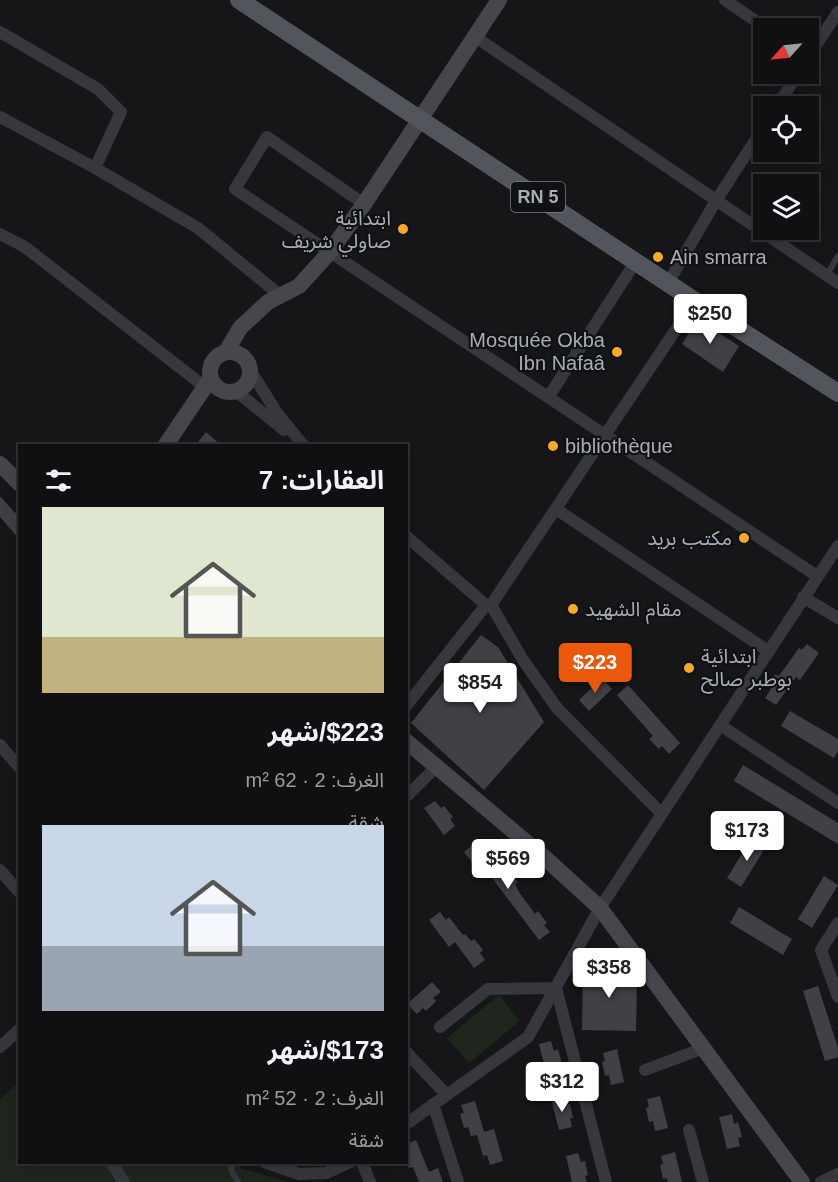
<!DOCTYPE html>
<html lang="ar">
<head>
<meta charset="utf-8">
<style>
	body { margin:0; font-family:Arial,"Noto Sans Arabic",sans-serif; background:#19191b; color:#f1f3f6; direction:rtl; height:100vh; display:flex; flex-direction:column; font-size:22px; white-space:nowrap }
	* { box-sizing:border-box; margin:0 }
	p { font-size:20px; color:#9c9d9f }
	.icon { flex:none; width:33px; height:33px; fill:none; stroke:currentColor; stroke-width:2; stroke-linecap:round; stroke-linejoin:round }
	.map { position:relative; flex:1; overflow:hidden; direction:ltr }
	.side { position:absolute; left:18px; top:444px; width:390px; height:720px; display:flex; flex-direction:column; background:#101012; border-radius:0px; box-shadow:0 6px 24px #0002,0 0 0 2px #303032; direction:rtl }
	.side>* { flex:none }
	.needle { width:39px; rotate:243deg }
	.tools { position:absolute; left:753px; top:18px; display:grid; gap:12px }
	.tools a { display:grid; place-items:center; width:66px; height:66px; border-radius:0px; background:#101012; box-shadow:0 6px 24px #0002,0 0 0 2px #303032; font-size:30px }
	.price { position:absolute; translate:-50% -51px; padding:0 14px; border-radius:6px; background:#fff; color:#222; font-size:20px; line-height:39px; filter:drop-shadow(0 2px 3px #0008) }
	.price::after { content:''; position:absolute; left:50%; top:36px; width:18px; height:14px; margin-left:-9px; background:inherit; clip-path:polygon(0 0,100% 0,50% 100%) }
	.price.current { background:#ea580c; color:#fff }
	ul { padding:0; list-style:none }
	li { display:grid; align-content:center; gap:12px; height:318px; padding:0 24px }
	li span { display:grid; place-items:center; height:186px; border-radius:0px; color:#555 }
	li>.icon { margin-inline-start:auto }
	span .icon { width:108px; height:108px; fill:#fffc; stroke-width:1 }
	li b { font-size:26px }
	h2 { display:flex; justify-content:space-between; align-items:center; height:72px; padding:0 24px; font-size:26px }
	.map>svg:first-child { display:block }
	.green { fill:#1e261e }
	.building { fill:#404145 }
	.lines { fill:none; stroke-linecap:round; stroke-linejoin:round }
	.lane { stroke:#37383d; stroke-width:6 }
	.street { stroke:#37383d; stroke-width:12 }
	.secondary { stroke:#45474d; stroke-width:16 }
	.primary { stroke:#53555c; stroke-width:18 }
	.poi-dot { fill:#f8a92d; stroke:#111113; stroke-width:2 }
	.labels { text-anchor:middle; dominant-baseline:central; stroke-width:4.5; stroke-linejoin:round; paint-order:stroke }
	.shield { fill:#111113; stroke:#7a7f86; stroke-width:1.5 }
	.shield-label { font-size:18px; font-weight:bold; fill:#a7aeb8 }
	.poi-label { font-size:20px; fill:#a7aeb8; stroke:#111113; text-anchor:start }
</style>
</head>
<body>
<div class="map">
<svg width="838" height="1182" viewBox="0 0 838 1182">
	<rect width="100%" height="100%" fill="#161618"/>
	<path class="green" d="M 499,995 L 520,1021 L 469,1063 L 447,1038 Z
		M 19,1082 L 20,1162 L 236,1163 L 241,1168 L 288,1182 L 0,1182 L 0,1099 Z"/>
	<path class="building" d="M 697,319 L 739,346 L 723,372 L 682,344 Z
		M 206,432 L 222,446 L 195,446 Z
		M 0,496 L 15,513 L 20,509 L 20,540 L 0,517 Z
		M 481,635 L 498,647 L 544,722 L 484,790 L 411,723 Z
		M 807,644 L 819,653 L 800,680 L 796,677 L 776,705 L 765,698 L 771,689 L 767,686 L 775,674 L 779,676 L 799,648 L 802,650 Z
		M 602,678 L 612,689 L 589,711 L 579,700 Z
		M 628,685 L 680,743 L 669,754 L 662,746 L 659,749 L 649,739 L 653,736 L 617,695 Z
		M 790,711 L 838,739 L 838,751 L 834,758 L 781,726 Z
		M 743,765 L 838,823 L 838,844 L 734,781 Z
		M 435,801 L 441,808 L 444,806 L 453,817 L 450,819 L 455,826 L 444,835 L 424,808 Z
		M 753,836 L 767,845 L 741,887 L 727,878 Z
		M 474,844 L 480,852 L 484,849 L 497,867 L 500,866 L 506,873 L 509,871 L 518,882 L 515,884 L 519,892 L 535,914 L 538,911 L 547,923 L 544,925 L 550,932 L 539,940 L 489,874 L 484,878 L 464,852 Z
		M 824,876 L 838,885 L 812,928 L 798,919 Z
		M 739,907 L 792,939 L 783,955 L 730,923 Z
		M 440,912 L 446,920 L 449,917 L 463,935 L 465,934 L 471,941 L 474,939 L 483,950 L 480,953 L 485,960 L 474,968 L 455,942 L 449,947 L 429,920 Z
		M 583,968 L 631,968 L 637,976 L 636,1031 L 582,1030 Z
		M 432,982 L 441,992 L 433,998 L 436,1001 L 426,1011 L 423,1008 L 417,1014 L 407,1004 Z
		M 818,986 L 838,1048 L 838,1057 L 825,1061 L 803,991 Z
		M 551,1041 L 554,1051 L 558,1049 L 562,1064 L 558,1065 L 560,1073 L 547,1076 L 539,1044 Z
		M 617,1049 L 624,1082 L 611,1085 L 609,1075 L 605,1076 L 602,1062 L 605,1061 L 603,1053 Z
		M 563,1095 L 566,1105 L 570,1104 L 573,1118 L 570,1118 L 572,1127 L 559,1130 L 551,1098 Z
		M 660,1096 L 668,1128 L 655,1131 L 653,1121 L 649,1122 L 646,1108 L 649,1107 L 647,1099 Z
		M 475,1101 L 484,1132 L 494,1129 L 503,1161 L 490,1165 L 487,1155 L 483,1156 L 477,1135 L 471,1136 L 468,1127 L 464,1128 L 460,1114 L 464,1113 L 461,1105 Z
		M 732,1114 L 734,1124 L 738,1122 L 742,1137 L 738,1138 L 740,1146 L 727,1149 L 719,1117 Z
		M 416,1140 L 429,1172 L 438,1168 L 443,1182 L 419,1182 L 413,1167 L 409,1168 L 406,1163 L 406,1144 Z
		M 675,1152 L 682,1182 L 668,1182 L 667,1178 L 663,1179 L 660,1165 L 663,1164 L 661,1156 Z
		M 578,1153 L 581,1162 L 585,1161 L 588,1175 L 585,1176 L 587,1182 L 572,1182 L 566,1156 Z"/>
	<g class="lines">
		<path class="lane" d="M 827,275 L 838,256
			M 232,1162 L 231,1170 L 238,1182"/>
		<path class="street" d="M 725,0 L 766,28
			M 0,32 L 98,89 L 121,112 L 95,168
			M 474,36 L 838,283
			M 808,57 L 838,12
			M 777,106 L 798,74
			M 0,117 L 95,168 L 198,228 L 281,296
			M 364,204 L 267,137 L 235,189 L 817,576
			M 0,234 L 25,247 L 205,387
			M 668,283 L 717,199 L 764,127
			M 250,370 L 277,413 L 304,446
			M 236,391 L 284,430
			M 549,396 L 636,261
			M 556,509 L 768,651
			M 406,536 L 486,605
			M 803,597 L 838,618
			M 491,605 L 523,660 L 557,708 L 662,814
			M 406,706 L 486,605 L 491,605 L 695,301
			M 720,725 L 838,803
			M 0,745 L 20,768
			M 406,797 L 437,766
			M 0,870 L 20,893
			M 838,923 L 821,950 L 838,997
			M 440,1027 L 488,989 L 556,988 L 606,1182
			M 0,1047 L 20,1029
			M 406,1052 L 446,1094
			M 645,1070 L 704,1048
			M 433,1104 L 458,1182
			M 406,1124 L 528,1037 L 600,908 L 838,546
			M 689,1130 L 703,1182
			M 111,1162 L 124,1182
			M 264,1162 L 299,1174 L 326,1173 L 350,1162
			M 362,1162 L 370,1182
			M 821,1182 L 838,1174"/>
		<path class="secondary" d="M210 372a20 20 0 1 1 40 0a20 20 0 1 1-40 0Z
			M 226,352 L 240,328 L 268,302 L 299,286 L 329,253 L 364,204 L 499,0
			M 165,446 L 211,378
			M 0,464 L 20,484
			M 406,741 L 544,857 L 600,908 L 802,1182"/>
		<path class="primary" d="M 239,0 L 695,301 L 838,393"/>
	</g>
	<g class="poi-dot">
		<circle cx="403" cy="229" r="6"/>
		<circle cx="658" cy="257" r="6"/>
		<circle cx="617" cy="352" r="6"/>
		<circle cx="553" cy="446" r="6"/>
		<circle cx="744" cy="538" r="6"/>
		<circle cx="573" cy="609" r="6"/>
		<circle cx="689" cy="668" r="6"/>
	</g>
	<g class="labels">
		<rect class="shield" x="511" y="182" width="54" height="30" rx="4.5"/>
		<g class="shield-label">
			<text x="538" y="197">RN 5</text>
		</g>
		<g class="poi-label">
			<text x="391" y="218" text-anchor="end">ابتدائية<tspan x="391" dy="23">صاولي شريف</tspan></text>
			<text x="670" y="257">Ain smarra</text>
			<text x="605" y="340" text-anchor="end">Mosquée Okba<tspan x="605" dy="23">Ibn Nafaâ</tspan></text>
			<text x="565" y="446">bibliothèque</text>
			<text x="732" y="538" text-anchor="end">مكتب بريد</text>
			<text x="585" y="609">مقام الشهيد</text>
			<text x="701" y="656">ابتدائية<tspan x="701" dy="23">بوطبر صالح</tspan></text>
		</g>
	</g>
</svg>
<div class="tools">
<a><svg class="needle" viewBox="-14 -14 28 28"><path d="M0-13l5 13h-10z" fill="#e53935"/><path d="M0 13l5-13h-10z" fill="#9c9d9f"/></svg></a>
<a><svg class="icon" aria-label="locate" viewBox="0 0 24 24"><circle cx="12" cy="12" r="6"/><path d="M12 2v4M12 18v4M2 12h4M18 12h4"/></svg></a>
<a><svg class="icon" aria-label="layers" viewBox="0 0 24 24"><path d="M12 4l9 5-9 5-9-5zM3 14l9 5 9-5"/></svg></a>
</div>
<b class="price" style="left:710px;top:345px">$250</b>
<b class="price current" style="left:595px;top:694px">$223</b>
<b class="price" style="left:480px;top:714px">$854</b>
<b class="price" style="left:747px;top:862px">$173</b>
<b class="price" style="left:508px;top:890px">$569</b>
<b class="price" style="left:609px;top:999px">$358</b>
<b class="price" style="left:562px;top:1113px">$312</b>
<section class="side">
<h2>العقارات: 7<svg class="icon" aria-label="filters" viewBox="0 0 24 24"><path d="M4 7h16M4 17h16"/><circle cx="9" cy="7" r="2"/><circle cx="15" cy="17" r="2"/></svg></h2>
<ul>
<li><span style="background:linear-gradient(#dfe7d0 70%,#c2b280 0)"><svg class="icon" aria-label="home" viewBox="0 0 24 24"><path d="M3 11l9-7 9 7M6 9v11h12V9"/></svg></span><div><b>$223/شهر</b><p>الغرف: 2 · 62 m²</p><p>شقة</p></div></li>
<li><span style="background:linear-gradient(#c9d6e8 65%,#9aa5b1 0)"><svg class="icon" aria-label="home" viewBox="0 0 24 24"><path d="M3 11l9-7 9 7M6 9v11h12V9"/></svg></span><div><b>$173/شهر</b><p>الغرف: 2 · 52 m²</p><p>شقة</p></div></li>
</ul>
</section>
</div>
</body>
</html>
